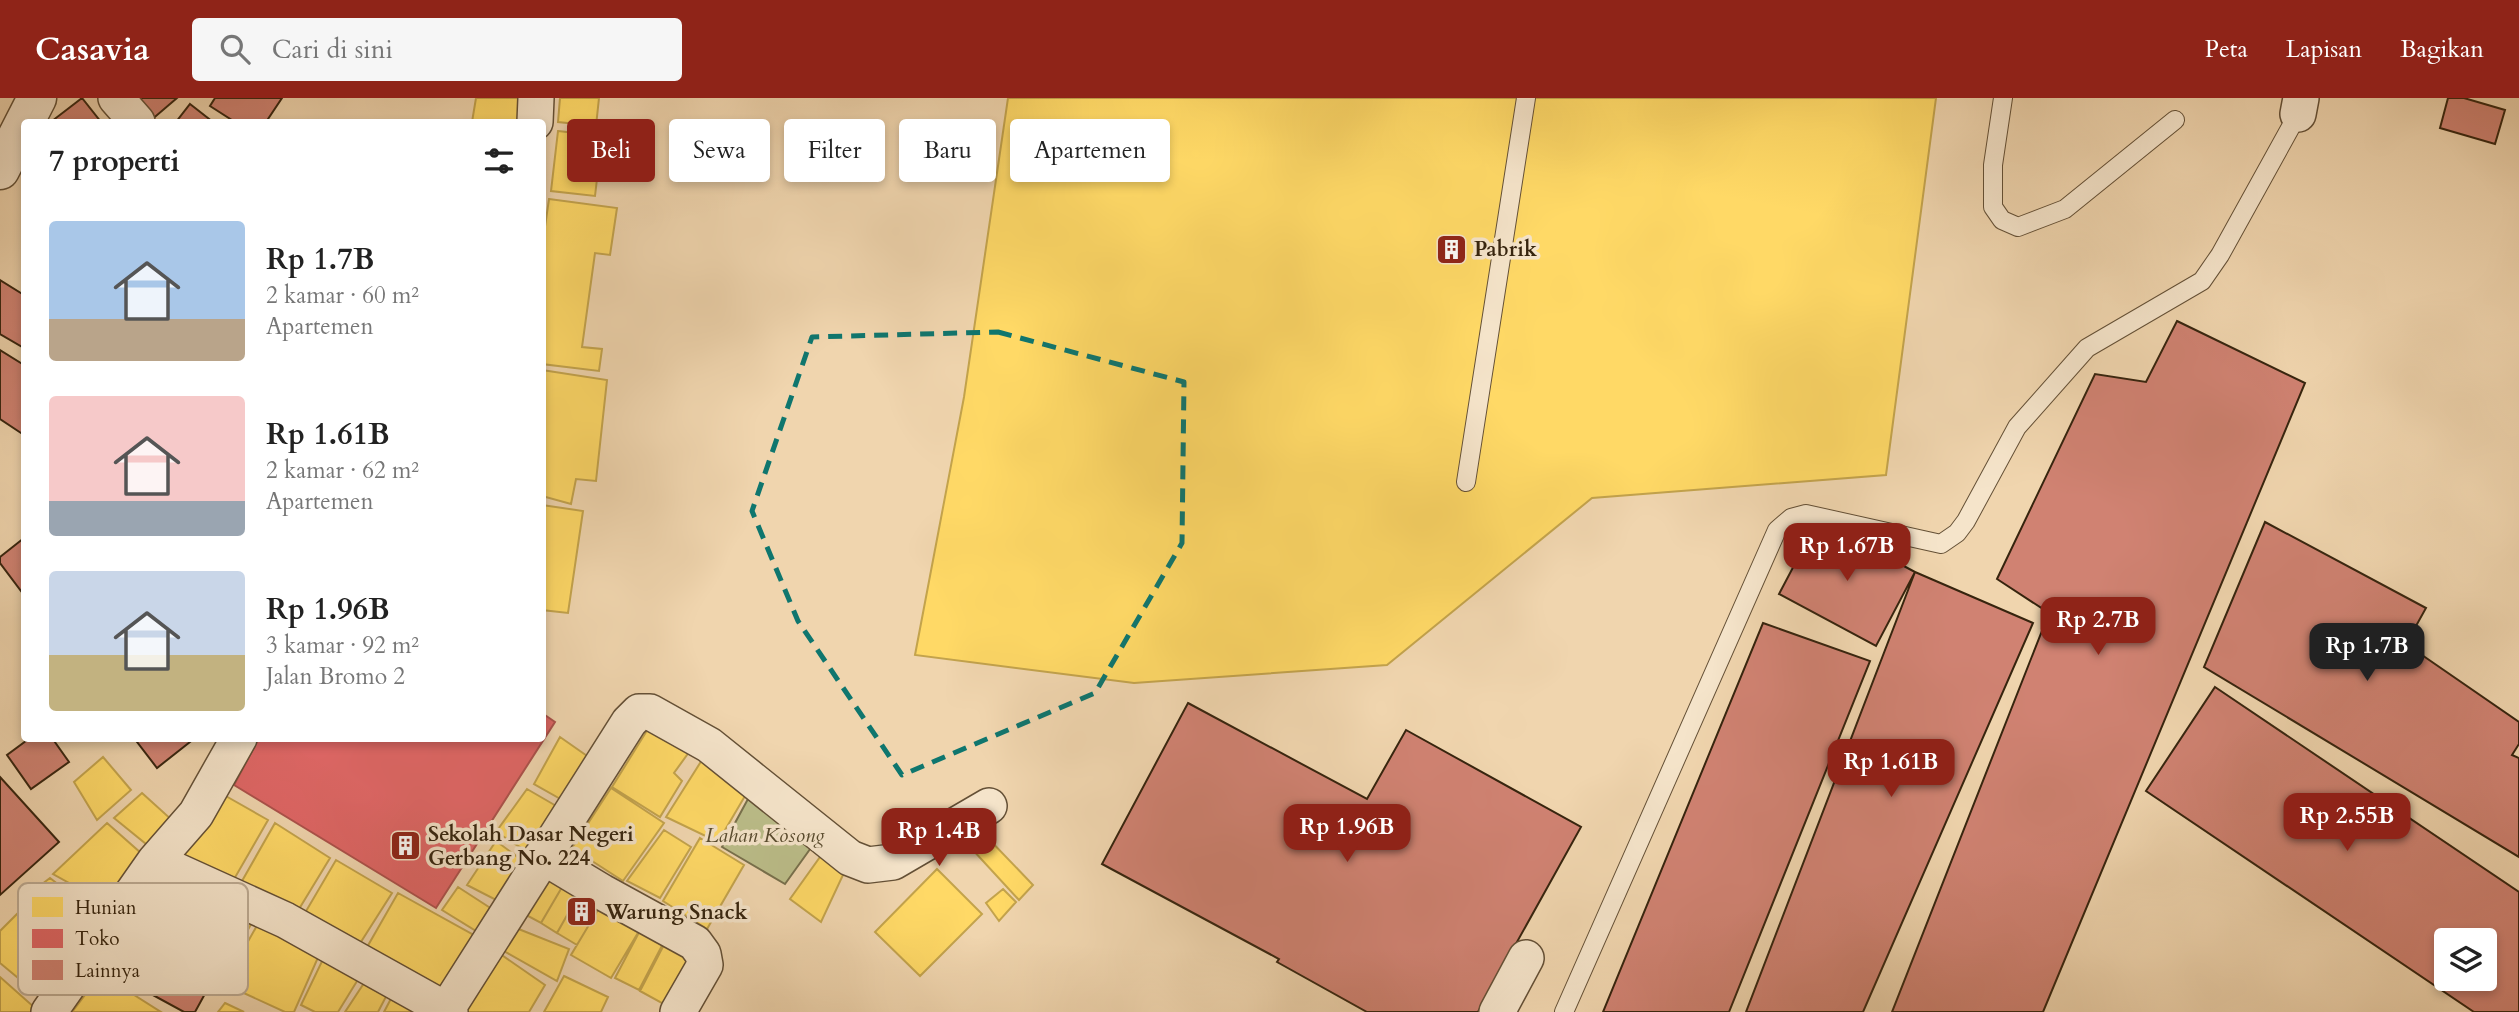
<!DOCTYPE html>
<html lang="id">
<head>
<meta charset="utf-8">
<style>
	body { margin:0; font-family:Cardo,serif; background:#f6f6f6; color:#222; height:100vh; display:flex; flex-direction:column; font-size:26px; white-space:nowrap }
	* { box-sizing:border-box; margin:0 }
	p { font-size:23px; color:#767676 }
	.icon { flex:none; width:38px; height:38px; fill:none; stroke:currentColor; stroke-width:2; stroke-linecap:round; stroke-linejoin:round }
	.map { position:relative; flex:1; overflow:hidden }
	.sheet { position:absolute; left:21px; top:21px; width:525px; height:623px; display:flex; flex-direction:column; background:#fff; border-radius:7px; box-shadow:0 4px 10px #0003 }
	.sheet>* { flex:none }
	.guide { position:absolute; left:567px; top:21px; width:665px; height:63px; display:flex; gap:14px }
	.controls { position:absolute; left:2434px; top:830px; display:grid; gap:14px }
	.controls a { display:grid; place-items:center; width:63px; height:63px; border-radius:7px; background:#fff; box-shadow:0 4px 10px #0003; font-size:35px }
	.price { position:absolute; translate:-50% -60px; padding:0 16px; border-radius:14px; background:#8f2418; color:#fff; font-size:23px; line-height:46px; filter:drop-shadow(0 2px 4px #0008) }
	.price::after { content:''; position:absolute; left:50%; top:42px; width:21px; height:16px; margin-left:-10px; background:inherit; clip-path:polygon(0 0,100% 0,50% 100%) }
	.price.selected { background:#222; color:#fff }
	ul { padding:0; list-style:none }
	li { display:flex; align-items:center; gap:21px; height:175px; padding:0 28px }
	li span { display:grid; place-items:center; flex:none; width:196px; height:140px; border-radius:7px; color:#555 }
	li>.icon { margin-inline-start:auto }
	span .icon { width:84px; height:84px; fill:#fffc; stroke-width:1 }
	li b { font-size:30px }
	h2 { display:flex; justify-content:space-between; align-items:center; height:84px; padding:0 28px; font-size:30px }
	.tag { padding:0 24px; border-radius:7px; background:#fff; box-shadow:0 4px 10px #0003; font-size:24px; line-height:63px }
	.tag.selected { background:#8f2418; color:#fff }
	header { display:flex; align-items:center; gap:42px; box-sizing:border-box; height:98px; padding:0 35px; background:#8f2418; color:#fff }
	header strong { font-size:33px }
	nav { display:flex; gap:38px; margin-inline-start:auto; font-size:24px }
	.search { width:490px; height:63px; background:#f6f6f6; display:flex; align-items:center; gap:18px; box-sizing:border-box; padding:0 24px; border-radius:7px; color:#767676; font-size:26px }
	.map>svg:first-child { display:block }
	.green { fill:#bbbd89; stroke:#78704c; stroke-width:2 }
	.homes { fill:#ffd966; stroke:#c3a34c; stroke-width:2 }
	.shops { fill:#e06666; stroke:#ad524c; stroke-width:2 }
	.building { fill:#d08272; stroke:#36240e; stroke-width:2; fill-rule:evenodd }
	.lines { fill:none; stroke-linecap:round; stroke-linejoin:round }
	.service-casing { stroke:#645036; stroke-width:20 }
	.minor-casing { stroke:#645036; stroke-width:38 }
	.tertiary-casing { stroke:#645036; stroke-width:41 }
	.service { stroke:#f5e4ca; stroke-width:18 }
	.minor { stroke:#f5e4ca; stroke-width:35 }
	.tertiary { stroke:#f5e4ca; stroke-width:38 }
	.marked { fill:none; stroke:#0f766e; stroke-width:5; stroke-dasharray:14 9; stroke-linejoin:round }
	.labels { text-anchor:middle; dominant-baseline:central; stroke-width:7; stroke-linejoin:round; paint-order:stroke }
	.poi-label { font-size:21px; font-weight:bold; fill:#36240e; stroke:#f5e4ca; text-anchor:start }
	.park-label { font-size:21px; font-style:italic; fill:#574a2d; stroke:#f5e4ca }
	.key { fill:#f5e4ca; stroke:#bcaa92; stroke-width:2 }
	.key-label { font-size:19px; fill:#36240e }
</style>
</head>
<body>
<header>
<strong>Casavia</strong>
<div class="search"><svg class="icon" aria-label="search" viewBox="0 0 24 24"><circle cx="10" cy="10" r="6"/><path d="M15 15l6 6"/></svg>Cari di sini</div>
<nav><a>Peta</a><a>Lapisan</a><a>Bagikan</a></nav>
</header>
<div class="map">
<svg width="2519" height="914" viewBox="0 0 2519 914">
	<rect width="100%" height="100%" fill="#f0d5ae"/>
	<filter id="stains"><feTurbulence type="fractalNoise" baseFrequency=".00286" numOctaves="4"/><feColorMatrix values="0 0 0 0 .2 0 0 0 0 .09 0 0 0 0 .02 0 0 0 .5 -.17"/></filter>
	<radialGradient id="worn" r=".72"><stop offset=".6" stop-color="#630" stop-opacity="0"/><stop offset="1" stop-color="#630" stop-opacity=".3"/></radialGradient>
	<path class="green" d="M 755,688 L 818,740 L 785,786 L 722,749 Z"/>
	<path class="homes" d="M 476,0 L 522,0 L 518,24 L 472,24 Z
		M 560,0 L 599,0 L 596,28 L 558,24 Z
		M 1008,0 L 1936,0 L 1886,377 L 1592,400 L 1387,567 L 1134,585 L 915,557 L 964,299 Z
		M 558,33 L 602,38 L 595,98 L 551,93 Z
		M 549,101 L 617,110 L 610,157 L 595,155 L 582,249 L 602,251 L 599,273 L 542,266 L 542,149 Z
		M 542,272 L 607,282 L 596,383 L 576,381 L 571,406 L 542,398 Z
		M 542,407 L 583,413 L 568,515 L 542,512 Z
		M 656,618 L 697,643 L 674,675 L 682,683 L 660,719 L 612,689 Z
		M 560,639 L 590,660 L 564,703 L 534,686 Z
		M 707,654 L 752,686 L 718,744 L 666,719 Z
		M 103,659 L 131,692 L 97,722 L 74,684 Z
		M 611,690 L 664,725 L 623,783 L 572,750 Z
		M 527,691 L 558,709 L 531,756 L 496,734 Z
		M 142,695 L 173,723 L 151,750 L 114,720 Z
		M 224,697 L 268,722 L 233,783 L 179,754 Z
		M 107,725 L 142,756 L 107,806 L 53,776 Z
		M 275,725 L 330,760 L 296,816 L 238,790 Z
		M 664,732 L 691,749 L 660,800 L 627,783 Z
		M 984,736 L 1033,787 L 1019,802 L 971,750 Z
		M 700,740 L 744,767 L 707,831 L 663,803 Z
		M 496,743 L 523,763 L 498,803 L 467,787 Z
		M 830,745 L 850,762 L 821,824 L 790,801 Z
		M 336,762 L 392,795 L 359,847 L 302,820 Z
		M 540,765 L 568,779 L 541,825 L 515,811 Z
		M 937,771 L 982,816 L 920,878 L 875,834 Z
		M 161,775 L 182,785 L 162,820 L 139,806 Z
		M 568,779 L 583,789 L 557,835 L 541,825 Z
		M 50,780 L 96,816 L 77,844 L 25,799 Z
		M 458,789 L 495,813 L 481,836 L 442,812 Z
		M 583,789 L 605,800 L 577,847 L 557,835 Z
		M 1003,791 L 1016,804 L 999,823 L 986,805 Z
		M 398,795 L 479,840 L 446,897 L 366,851 Z
		M 605,800 L 645,823 L 611,880 L 571,857 Z
		M 225,806 L 254,821 L 220,882 L 192,866 Z
		M 23,810 L 72,856 L 41,899 L 0,865 L 0,833 Z
		M 645,823 L 668,836 L 639,892 L 615,880 Z
		M 259,824 L 320,855 L 294,914 L 285,914 L 224,886 Z
		M 516,830 L 569,851 L 557,883 L 502,852 Z
		M 669,837 L 699,853 L 669,909 L 640,893 Z
		M 493,851 L 545,887 L 529,914 L 463,914 Z
		M 325,857 L 362,875 L 338,914 L 315,914 L 301,907 Z
		M 101,876 L 161,914 L 72,914 Z
		M 564,878 L 608,899 L 601,914 L 544,914 Z
		M 0,879 L 35,910 L 31,914 L 0,914 Z
		M 368,879 L 390,891 L 378,914 L 345,914 Z
		M 395,893 L 432,914 L 384,914 Z
		M 225,905 L 244,914 L 218,914 Z"/>
	<path class="shops" d="M 542,615 L 555,624 L 436,810 L 234,687 L 259,640 L 542,640 Z"/>
	<path class="building" d="M 82,0 L 101,24 L 53,24 L 52,23 Z
		M 124,0 L 177,0 L 149,24 Z
		M 215,0 L 282,0 L 266,24 L 235,24 L 210,8 Z
		M 2448,0 L 2464,0 L 2505,12 L 2495,46 L 2440,30 Z
		M 190,6 L 213,24 L 176,24 Z
		M 0,182 L 24,197 L 24,250 L 0,236 Z
		M 2177,223 L 2305,285 L 2043,914 L 1892,914 L 2049,515 L 1997,481 L 2095,276 L 2146,284 Z
		M 0,252 L 24,267 L 24,337 L 0,321 Z
		M 1818,422 L 1915,474 L 1876,548 L 1779,496 Z
		M 2265,424 L 2426,510 L 2406,546 L 2519,624 L 2519,646 L 2512,657 L 2519,660 L 2519,759 L 2204,569 Z
		M 24,440 L 24,497 L 0,465 L 0,459 Z
		M 1915,474 L 2033,525 L 1863,914 L 1746,914 Z
		M 1763,525 L 1870,563 L 1729,914 L 1603,914 Z
		M 2215,589 L 2519,794 L 2519,914 L 2474,914 L 2146,693 ZM 2446,842 L 2485,842 L 2485,880 L 2446,880 Z
		M 1188,605 L 1367,701 L 1406,632 L 1581,729 L 1478,914 L 1367,914 L 1277,864 L 1279,861 L 1102,766 Z
		M 30,640 L 52,640 L 69,664 L 31,691 L 7,657 Z
		M 134,640 L 195,640 L 157,670 Z
		M 0,679 L 59,744 L 0,797 Z
		M 153,866 L 206,894 L 195,914 L 184,914 L 140,890 Z"/>
	<g class="lines">
		<defs>
			<path id="service" d="M 2003,0 L 1993,67 L 1993,109 L 2002,122 L 2018,129 L 2065,111 L 2175,22
				M 1466,384 L 1526,0
				M 1564,914 L 1777,432 L 1791,420 L 1806,416 L 1941,446 L 1957,435 L 1966,423 L 2017,329 L 2087,250 L 2202,183 L 2220,157 L 2298,16"/>
			<path id="minor" d="M 116,0 L 137,24
				M 2298,16 L 2301,0
				M 535,24 L 536,0
				M 542,758 L 602,794 L 695,845 L 703,856 L 705,867 L 678,914
				M 155,763 L 285,822 L 450,914
				M 49,914 L 155,763 L 196,716 L 239,640
				M 445,914 L 629,624 L 639,614 L 650,614 L 709,647 L 850,760 L 868,767 L 893,764 L 989,708
				M 1497,914 L 1526,860"/>
			<path id="tertiary" d="M 0,72 L 37,0"/>
		</defs>
		<use href="#service" class="service-casing"/>
		<use href="#minor" class="minor-casing"/>
		<use href="#tertiary" class="tertiary-casing"/>
		<use href="#service" class="service"/>
		<use href="#minor" class="minor"/>
		<use href="#tertiary" class="tertiary"/>
	</g>
	<path class="marked" d="M 998,234 L 1184,284 L 1182,445 L 1095,595 L 902,677 L 798,523 L 752,413 L 812,239 Z"/>
	<defs>
		<symbol id="building-square" viewBox="-11 -11 22 22"><rect x="-9" y="-9" width="18" height="18" rx="4" fill="#8f2418" stroke="#f5e4ca"/><path d="M-4-6H4V6H1V3H-1V6H-4ZM-2.5-4.3h1.7v1.8h-1.7ZM.8-4.3h1.7v1.8H.8ZM-2.5-1h1.7V.8h-1.7ZM.8-1h1.7V.8H.8Z" fill="#fff"/></symbol>
	</defs>
	<g fill-rule="evenodd">
		<use href="#building-square" x="1434" y="134" width="35" height="35"/>
		<use href="#building-square" x="388" y="730" width="35" height="35"/>
		<use href="#building-square" x="564" y="796" width="35" height="35"/>
	</g>
	<g class="labels">
		<g class="poi-label">
			<text x="1474" y="151">Pabrik</text>
			<text x="428" y="736">Sekolah Dasar Negeri<tspan x="428" dy="24">Gerbang No. 224</tspan></text>
			<text x="605" y="814">Warung Snack</text>
		</g>
		<g class="park-label">
			<text x="765" y="737">Lahan Kosong</text>
		</g>
	</g>
	<rect x="18" y="785" width="230" height="112" rx="10" class="key"/>
	<rect x="32" y="799" width="31" height="20" fill="#ffd966"/>
	<rect x="32" y="831" width="31" height="19" fill="#e06666"/>
	<rect x="32" y="862" width="31" height="20" fill="#d08272"/>
	<g class="key-label">
		<text x="75" y="816">Hunian</text>
		<text x="75" y="847">Toko</text>
		<text x="75" y="879">Lainnya</text>
	</g>
	<rect width="100%" height="100%" filter="url(#stains)"/>
	<rect width="100%" height="100%" fill="url(#worn)"/>
</svg>
<div class="controls">
<a><svg class="icon" aria-label="layers" viewBox="0 0 24 24"><path d="M12 4l9 5-9 5-9-5zM3 14l9 5 9-5"/></svg></a>
</div>
<b class="price" style="left:1847px;top:485px">Rp 1.67B</b>
<b class="price" style="left:2098px;top:559px">Rp 2.7B</b>
<b class="price selected" style="left:2367px;top:585px">Rp 1.7B</b>
<b class="price" style="left:1891px;top:701px">Rp 1.61B</b>
<b class="price" style="left:2347px;top:755px">Rp 2.55B</b>
<b class="price" style="left:1347px;top:766px">Rp 1.96B</b>
<b class="price" style="left:939px;top:770px">Rp 1.4B</b>
<div class="guide">
<a class="tag selected">Beli</a>
<a class="tag">Sewa</a>
<a class="tag">Filter</a>
<a class="tag">Baru</a>
<a class="tag">Apartemen</a>
</div>
<section class="sheet">
<h2>7 properti<svg class="icon" aria-label="filters" viewBox="0 0 24 24"><path d="M4 7h16M4 17h16"/><circle cx="9" cy="7" r="2"/><circle cx="15" cy="17" r="2"/></svg></h2>
<ul>
<li><span style="background:linear-gradient(#a9c7e8 70%,#b9a48a 0)"><svg class="icon" aria-label="home" viewBox="0 0 24 24"><path d="M3 11l9-7 9 7M6 9v11h12V9"/></svg></span><div><b>Rp 1.7B</b><p>2 kamar · 60 m²</p><p>Apartemen</p></div></li>
<li><span style="background:linear-gradient(#f6c9c9 75%,#9aa5b1 0)"><svg class="icon" aria-label="home" viewBox="0 0 24 24"><path d="M3 11l9-7 9 7M6 9v11h12V9"/></svg></span><div><b>Rp 1.61B</b><p>2 kamar · 62 m²</p><p>Apartemen</p></div></li>
<li><span style="background:linear-gradient(#c9d6e8 60%,#c2b280 0)"><svg class="icon" aria-label="home" viewBox="0 0 24 24"><path d="M3 11l9-7 9 7M6 9v11h12V9"/></svg></span><div><b>Rp 1.96B</b><p>3 kamar · 92 m²</p><p>Jalan Bromo 2</p></div></li>
</ul>
</section>
</div>
</body>
</html>
